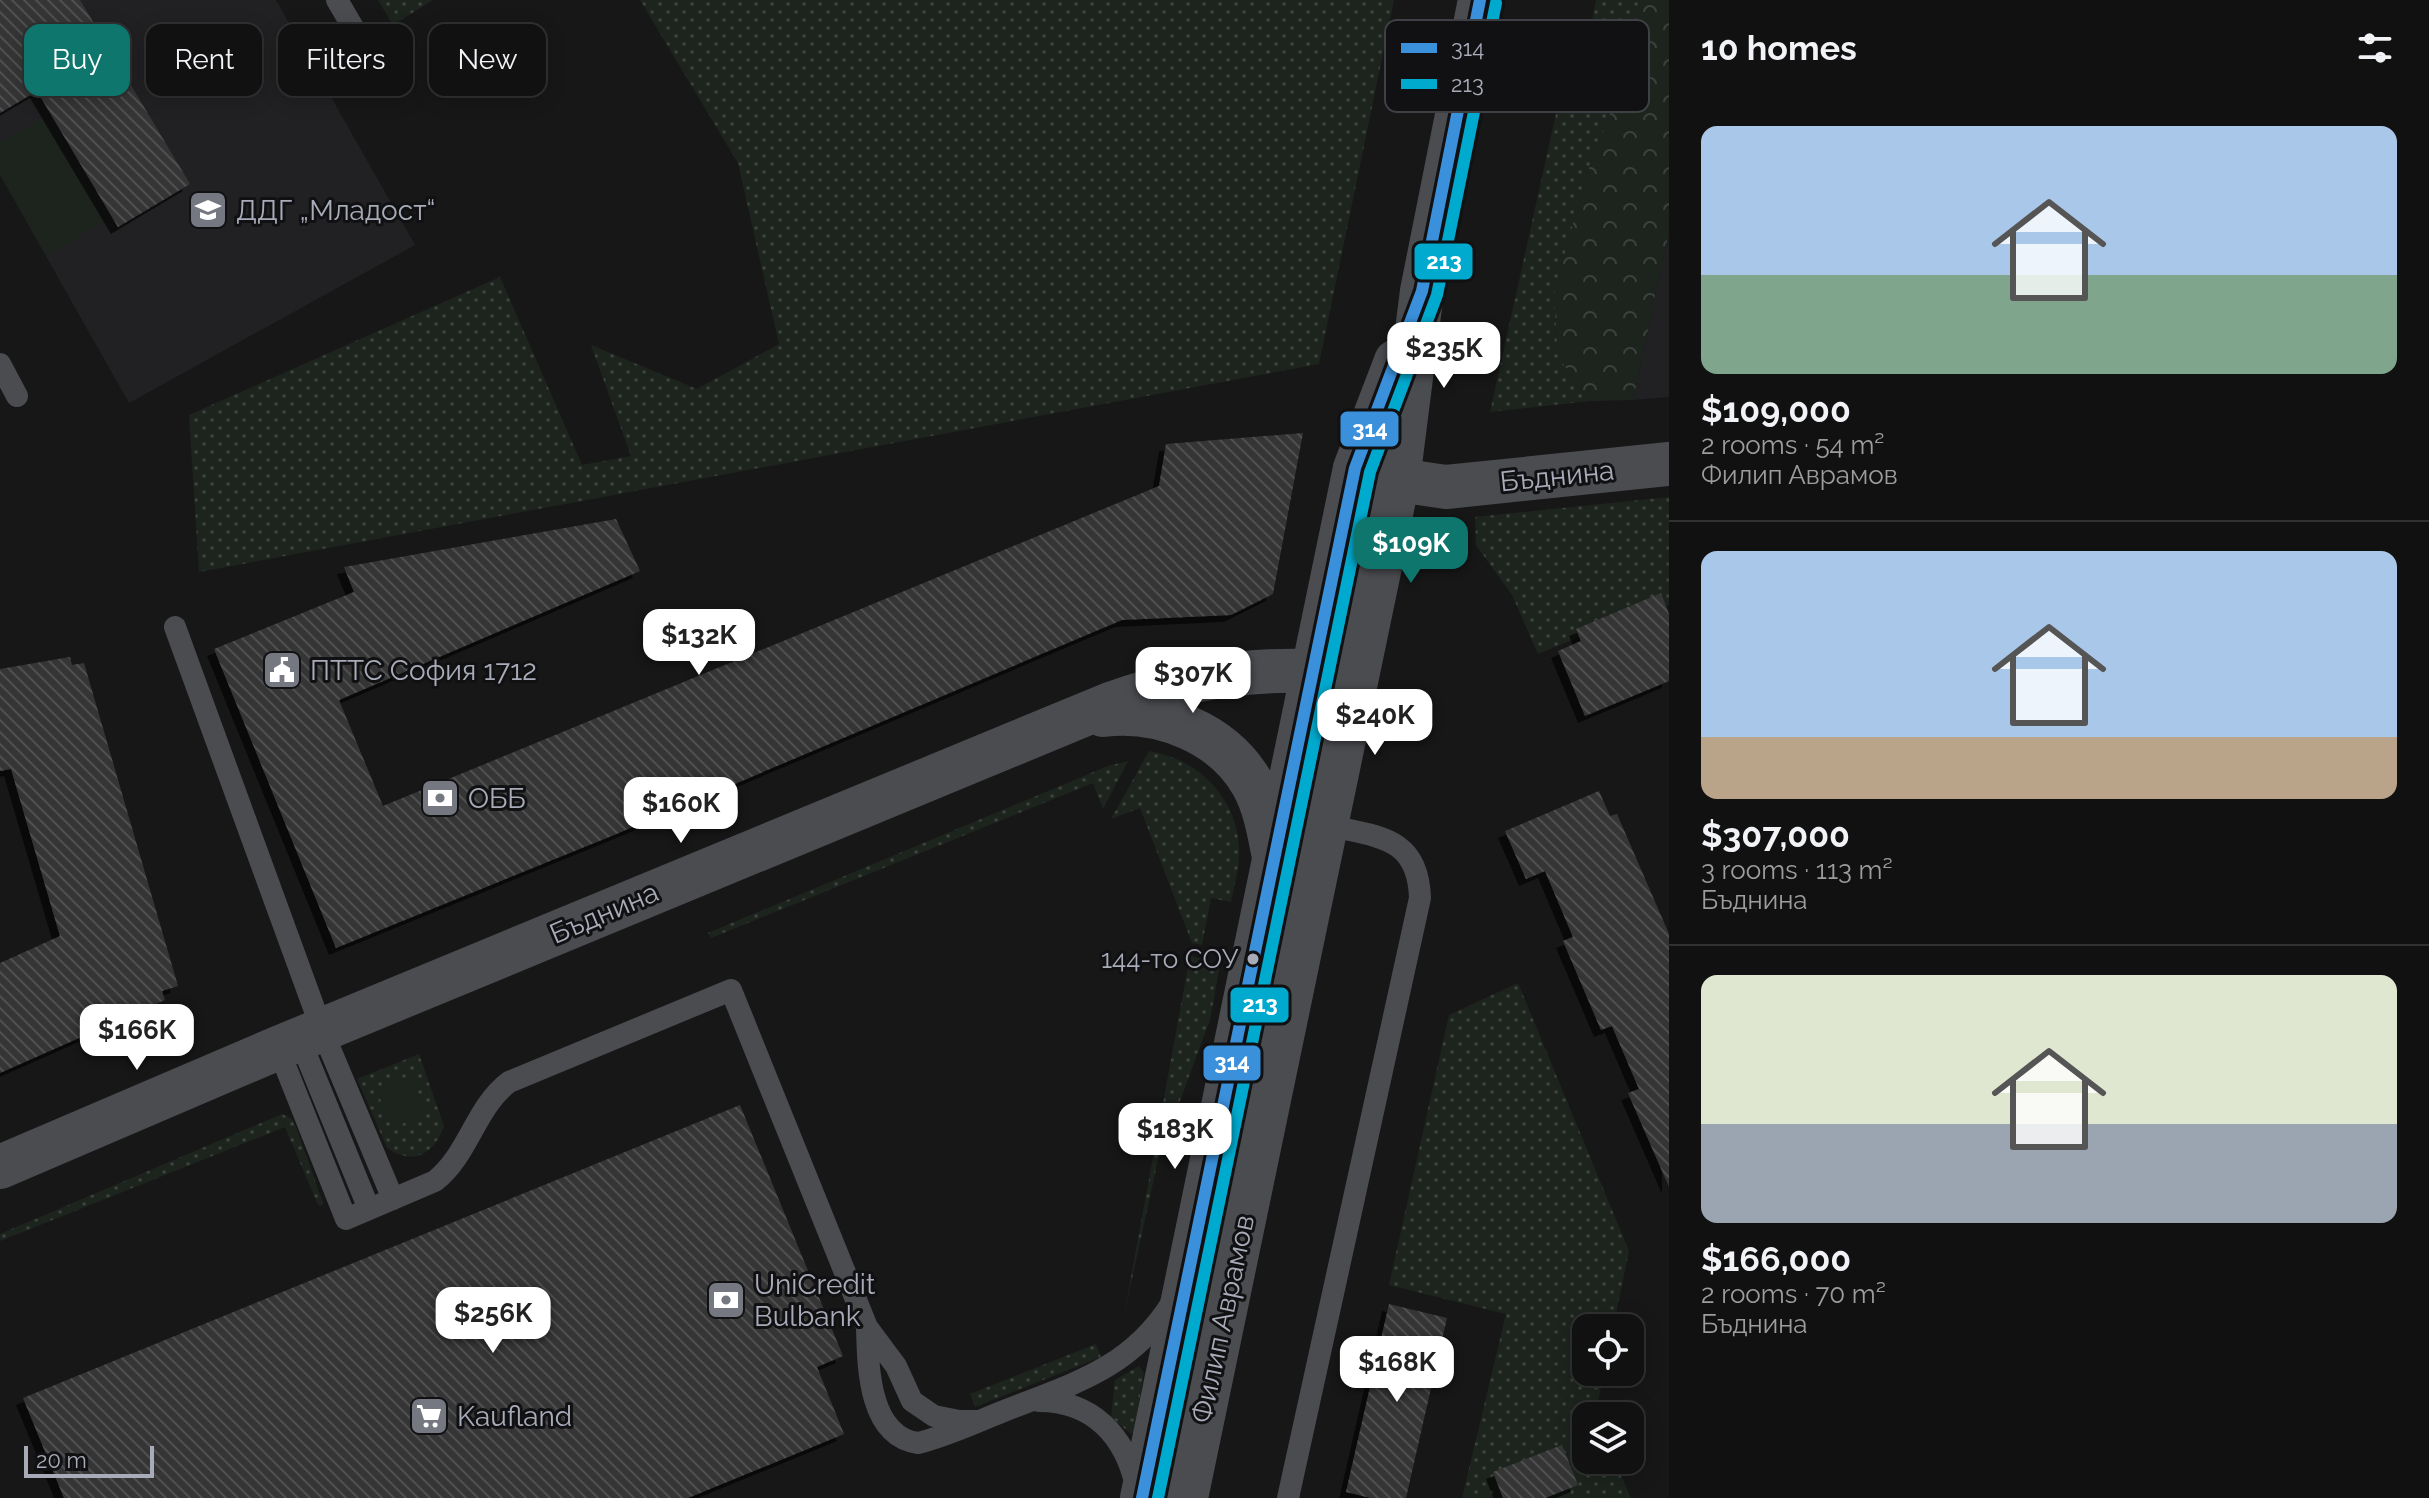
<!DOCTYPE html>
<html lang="en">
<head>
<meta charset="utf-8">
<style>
	body { margin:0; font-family:Raleway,sans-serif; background:#1a1a1a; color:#f1f3f6; height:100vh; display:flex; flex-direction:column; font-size:30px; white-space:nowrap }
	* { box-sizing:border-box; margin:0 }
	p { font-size:26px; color:#9c9d9f }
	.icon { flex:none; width:44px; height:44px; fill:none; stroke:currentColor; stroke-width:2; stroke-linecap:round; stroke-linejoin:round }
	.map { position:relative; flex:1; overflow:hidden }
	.panel { display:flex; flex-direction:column; background:#111; width:760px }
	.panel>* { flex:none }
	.hud { position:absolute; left:24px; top:24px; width:760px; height:72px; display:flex; gap:16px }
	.controls { position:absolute; left:1572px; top:1314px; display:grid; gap:16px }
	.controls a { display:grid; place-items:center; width:72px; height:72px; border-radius:16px; background:#111; box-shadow:0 4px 20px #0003,0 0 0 2px #303131; font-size:40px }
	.scale { position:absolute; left:24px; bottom:20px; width:130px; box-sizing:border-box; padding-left:8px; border:4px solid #a8acb8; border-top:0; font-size:22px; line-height:28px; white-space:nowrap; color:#a8acb8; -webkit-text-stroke:6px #111113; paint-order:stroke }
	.price { position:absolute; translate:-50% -68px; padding:0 18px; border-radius:16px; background:#fff; color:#222; font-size:26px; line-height:52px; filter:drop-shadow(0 2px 4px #0008) }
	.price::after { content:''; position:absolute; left:50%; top:48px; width:24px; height:18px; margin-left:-12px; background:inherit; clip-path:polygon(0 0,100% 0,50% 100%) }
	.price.current { background:#0f766e; color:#fff }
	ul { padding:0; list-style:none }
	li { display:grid; align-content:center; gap:16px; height:424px; padding:0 32px }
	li+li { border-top:2px solid #303131 }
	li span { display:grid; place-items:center; height:248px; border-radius:16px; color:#555 }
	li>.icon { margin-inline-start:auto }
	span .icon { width:144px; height:144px; fill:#fffc; stroke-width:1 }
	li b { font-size:34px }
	h2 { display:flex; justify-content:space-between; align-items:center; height:96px; padding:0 32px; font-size:34px }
	.tag { padding:0 28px; border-radius:16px; background:#111; box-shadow:0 4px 20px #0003,0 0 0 2px #303131; font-size:28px; line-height:72px }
	.tag.current { background:#0f766e; color:#fff }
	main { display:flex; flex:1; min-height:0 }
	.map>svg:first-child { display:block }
	.built { fill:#212123 }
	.grass { fill:url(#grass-dots) }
	.forest { fill:url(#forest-crowns) }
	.garden { fill:#1d241e }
	.building { fill:url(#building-back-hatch); filter:url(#shadow) }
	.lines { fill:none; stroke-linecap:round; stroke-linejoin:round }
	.service { stroke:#4b4c50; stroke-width:22 }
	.minor { stroke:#4b4c50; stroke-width:44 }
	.tertiary { stroke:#4b4c50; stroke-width:44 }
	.bus-1-casing { stroke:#111113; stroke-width:18 }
	.bus-2-casing { stroke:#111113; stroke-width:18 }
	.bus-1 { stroke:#3a90db; stroke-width:12 }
	.bus-2 { stroke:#00a9ce; stroke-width:12 }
	.bus-dot { fill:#a8acb8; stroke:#111113; stroke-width:3 }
	.labels { text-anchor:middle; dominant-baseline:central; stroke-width:6; stroke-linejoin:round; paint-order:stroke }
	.bus-label { font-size:26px; fill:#a8acb8; stroke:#111113; text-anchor:end }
	.poi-label { font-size:28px; fill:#a8acb8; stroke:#111113; text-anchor:start }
	.street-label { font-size:28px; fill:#a8acb8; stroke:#111113 }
	.key { fill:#111113; stroke:#3e4045; stroke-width:2 }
	.key-label { font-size:22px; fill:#a8acb8 }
	.line-badge { stroke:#111113; stroke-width:3 }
	.badge-label { font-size:22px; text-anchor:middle; font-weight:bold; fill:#fff }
</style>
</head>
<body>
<main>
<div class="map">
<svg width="1669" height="1498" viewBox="0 0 1669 1498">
	<defs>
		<pattern id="grass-dots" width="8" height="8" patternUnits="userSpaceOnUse" patternTransform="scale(2)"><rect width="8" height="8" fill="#1d241e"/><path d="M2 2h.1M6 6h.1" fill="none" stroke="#3b413d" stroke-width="1.8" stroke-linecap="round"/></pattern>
		<pattern id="forest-crowns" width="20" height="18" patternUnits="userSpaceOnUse" patternTransform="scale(2)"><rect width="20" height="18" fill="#1d241e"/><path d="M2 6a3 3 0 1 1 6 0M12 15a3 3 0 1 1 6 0" fill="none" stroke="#3b413d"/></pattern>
		<pattern id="building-back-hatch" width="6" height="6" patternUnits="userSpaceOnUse" patternTransform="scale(2)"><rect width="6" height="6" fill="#353536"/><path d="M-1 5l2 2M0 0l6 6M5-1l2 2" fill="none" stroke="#4f5051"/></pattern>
		<filter id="shadow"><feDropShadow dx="-7" dy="7" stdDeviation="0" flood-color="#0009"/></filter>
	</defs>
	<rect width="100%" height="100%" fill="#171717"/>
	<path class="built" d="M 0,0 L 276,0 L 415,245 L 129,403 L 0,175 Z
		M 1669,231 L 1669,397 L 1633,400 Z"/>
	<path class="grass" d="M 378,0 L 433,0 L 393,25 Z
		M 640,0 L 1394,0 L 1319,364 L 199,572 L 189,415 L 500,277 L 582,465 L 631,456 L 591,345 L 697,389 L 779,344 L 738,163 Z
		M 1596,0 L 1640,0 L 1628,68 L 1585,179 L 1554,295 L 1558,356 L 1590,401 L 1490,412 L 1569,55 L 1591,25 Z
		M 1669,497 L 1669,605 L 1666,606 L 1660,594 L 1576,629 L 1579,637 L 1538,654 L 1512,595 L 1476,545 L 1475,517 Z
		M 1149,751 C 1199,759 1240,800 1239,853 C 1239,870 1234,886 1231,902 L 1211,898 L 1202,945 L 1192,943 L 1140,808 L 1111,819 Z
		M 1128,761 L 1103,809 L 1093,783 L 711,938 L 708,933 L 1108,766 Z
		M 1190,956 L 1220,965 L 1210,1020 L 1158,1160 L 1124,1315 Z
		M 1518,983 L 1629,1251 L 1613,1328 L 1586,1328 L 1586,1372 L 1604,1372 L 1595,1416 L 1586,1416 L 1586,1460 L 1614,1460 L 1631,1498 L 1462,1498 L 1506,1314 L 1389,1285 L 1449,1015 Z
		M 419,1054 L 444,1126 C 434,1154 414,1166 387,1148 L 357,1079 Z
		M 282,1114 L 292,1119 L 296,1127 L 323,1203 L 321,1206 L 318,1205 L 285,1127 L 0,1241 L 0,1234 Z
		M 1096,1344 L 1101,1357 L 975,1407 L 970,1394 Z
		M 1139,1366 L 1144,1373 L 1134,1431 L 1131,1434 L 1111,1417 L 1115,1380 Z"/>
	<path class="forest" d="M 1640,0 L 1669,0 L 1669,231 L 1633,400 L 1590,401 L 1558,357 L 1554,295 L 1585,179 L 1628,68 Z"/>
	<path class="garden" d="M 42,118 L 104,222 L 47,255 L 0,175 L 0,142 Z
		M 411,1075 L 426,1114 L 392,1128 L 376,1089 Z"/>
	<path class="building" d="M 0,0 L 80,0 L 190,184 L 118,227 L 37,91 L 0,113 Z
		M 1303,433 L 1273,594 L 1231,615 L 1122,620 L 614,835 L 336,948 L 214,649 L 354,592 L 344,567 L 616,519 L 640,571 L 339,700 L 383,806 L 1159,486 L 1166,444 Z
		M 1661,593 L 1669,614 L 1669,681 L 1585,716 L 1558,651 L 1581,641 L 1576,629 Z
		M 70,657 L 72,665 L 84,663 L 178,986 L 162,991 L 165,1000 L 0,1073 L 0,963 L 60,936 L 11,769 L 0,771 L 0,669 Z
		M 1599,791 L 1610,816 L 1617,814 L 1669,934 L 1669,1187 L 1628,1093 L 1639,1089 L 1612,1026 L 1601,1030 L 1563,941 L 1573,937 L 1545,871 L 1526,879 L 1505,831 Z
		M 740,1105 L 843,1356 L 817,1367 L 844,1434 L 688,1498 L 64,1498 L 23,1398 Z
		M 1389,1304 L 1447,1318 L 1406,1498 L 1371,1498 L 1346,1492 Z
		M 1562,1445 L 1578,1485 L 1545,1498 L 1503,1498 L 1493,1472 Z"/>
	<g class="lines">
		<path class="service" d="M 337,0 L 371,58
			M 0,364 L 17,396
			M 175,627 L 322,1030 L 393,1199
			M 300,1040 L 369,1209
			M 278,1048 L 346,1219 L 435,1181 C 469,1154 475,1108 509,1082 L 731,990 L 867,1327 L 896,1366 L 912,1401 L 934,1416 L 959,1421 L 978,1421
			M 867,1327 C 868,1365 868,1436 918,1443 C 947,1436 976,1422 1004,1411 C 1072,1384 1130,1369 1171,1304
			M 1039,1401 C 1093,1401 1125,1436 1136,1486
			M 1288,1498 L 1420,898 C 1418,835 1376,837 1326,825"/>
		<path class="minor" d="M 1398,480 L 1446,487 L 1669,464
			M 1103,715 C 1160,708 1224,733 1253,785 C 1265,807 1269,832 1274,857
			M 0,1167 L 278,1048 L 1110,704 C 1187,677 1267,664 1348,674"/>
		<path class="tertiary" d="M 1142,1498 L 1355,468 L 1396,361
			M 1186,1498 L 1398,480 L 1422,291 L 1480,0"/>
		<defs>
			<path id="bus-1" d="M 1142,1498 L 1355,468 L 1422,291 L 1480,0"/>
			<path id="bus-2" d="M 1158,1498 L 1370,472 L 1437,295 L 1496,3"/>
		</defs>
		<use href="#bus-1" class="bus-1-casing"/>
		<use href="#bus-2" class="bus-2-casing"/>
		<use href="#bus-1" class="bus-1"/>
		<use href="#bus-2" class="bus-2"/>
	</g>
	<defs>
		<symbol id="school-square" viewBox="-11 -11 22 22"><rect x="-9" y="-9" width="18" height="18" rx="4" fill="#757880" stroke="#111113"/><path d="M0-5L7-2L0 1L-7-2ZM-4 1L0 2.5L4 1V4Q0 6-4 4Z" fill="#fff"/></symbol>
		<symbol id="civic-square" viewBox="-11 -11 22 22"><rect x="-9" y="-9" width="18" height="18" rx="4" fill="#757880" stroke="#111113"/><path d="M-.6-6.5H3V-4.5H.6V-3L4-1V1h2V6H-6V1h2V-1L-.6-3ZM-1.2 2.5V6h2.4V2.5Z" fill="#fff"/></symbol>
		<symbol id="bank-square" viewBox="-11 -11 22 22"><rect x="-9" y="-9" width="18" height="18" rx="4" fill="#757880" stroke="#111113"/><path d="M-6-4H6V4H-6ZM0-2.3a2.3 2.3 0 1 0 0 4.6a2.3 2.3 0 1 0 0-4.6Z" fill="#fff"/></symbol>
		<symbol id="supermarket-square" viewBox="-11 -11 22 22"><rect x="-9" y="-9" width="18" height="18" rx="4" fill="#757880" stroke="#111113"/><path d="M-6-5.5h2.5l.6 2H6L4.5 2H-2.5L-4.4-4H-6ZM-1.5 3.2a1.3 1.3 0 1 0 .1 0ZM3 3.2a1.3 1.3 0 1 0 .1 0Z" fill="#fff"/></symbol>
	</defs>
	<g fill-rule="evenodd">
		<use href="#school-square" x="186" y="188" width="44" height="44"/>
		<use href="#civic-square" x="260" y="648" width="44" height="44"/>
		<use href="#bank-square" x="418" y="776" width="44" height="44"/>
		<use href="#bank-square" x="704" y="1278" width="44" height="44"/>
		<use href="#supermarket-square" x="407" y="1394" width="44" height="44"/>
	</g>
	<circle class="bus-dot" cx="1253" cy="959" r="7"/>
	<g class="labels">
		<g class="bus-label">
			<text x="1238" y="959">144-то СОУ</text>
		</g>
		<g class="poi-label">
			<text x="236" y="210">ДДГ „Младост“</text>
			<text x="310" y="670">ПТТС София 1712</text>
			<text x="468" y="798">ОББ</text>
			<text x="754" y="1284">UniCredit<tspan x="754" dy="32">Bulbank</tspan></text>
			<text x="457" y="1416">Kaufland</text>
		</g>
		<g class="street-label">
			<text transform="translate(1557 476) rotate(-6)">Бъднина</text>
			<text transform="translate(604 913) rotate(-23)">Бъднина</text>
			<text transform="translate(1223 1319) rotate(-78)">Филип Аврамов</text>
		</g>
	</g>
	<rect x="1385" y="20" width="264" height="92" rx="12" class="key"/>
	<rect x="1401" y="43" width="36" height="10" fill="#3a90db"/>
	<rect x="1401" y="79" width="36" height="10" fill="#00a9ce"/>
	<g class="key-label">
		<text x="1451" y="56">314</text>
		<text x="1451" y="92">213</text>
	</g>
	<g class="line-badge">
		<rect x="1413" y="242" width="61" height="39" rx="8" fill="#00a9ce"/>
		<rect x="1339" y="410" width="61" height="38" rx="8" fill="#3a90db"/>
		<rect x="1229" y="986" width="61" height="38" rx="8" fill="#00a9ce"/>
		<rect x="1202" y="1044" width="60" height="38" rx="8" fill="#3a90db"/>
	</g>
	<g class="badge-label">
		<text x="1444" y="269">213</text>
		<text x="1370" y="437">314</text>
		<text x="1260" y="1012">213</text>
		<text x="1232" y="1070">314</text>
	</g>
</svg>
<div class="controls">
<a><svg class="icon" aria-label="locate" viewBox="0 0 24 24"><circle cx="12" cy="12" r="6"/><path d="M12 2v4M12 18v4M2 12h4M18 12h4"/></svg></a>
<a><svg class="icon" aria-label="layers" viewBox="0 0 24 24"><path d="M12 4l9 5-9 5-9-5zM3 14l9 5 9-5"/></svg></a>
</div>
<div class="scale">20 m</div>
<b class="price" style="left:1444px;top:390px">$235K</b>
<b class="price current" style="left:1411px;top:585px">$109K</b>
<b class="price" style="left:699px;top:677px">$132K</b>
<b class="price" style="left:1193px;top:715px">$307K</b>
<b class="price" style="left:1375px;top:757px">$240K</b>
<b class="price" style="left:681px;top:845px">$160K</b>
<b class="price" style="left:137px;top:1072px">$166K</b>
<b class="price" style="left:1175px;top:1171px">$183K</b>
<b class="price" style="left:493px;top:1355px">$256K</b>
<b class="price" style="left:1397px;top:1404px">$168K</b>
<div class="hud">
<a class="tag current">Buy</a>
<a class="tag">Rent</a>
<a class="tag">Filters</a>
<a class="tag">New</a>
</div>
</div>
<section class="panel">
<h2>10 homes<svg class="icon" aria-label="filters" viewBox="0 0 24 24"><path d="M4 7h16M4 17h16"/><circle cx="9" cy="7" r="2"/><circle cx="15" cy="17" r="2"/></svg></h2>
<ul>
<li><span style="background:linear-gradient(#a9c7e8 60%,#7fa58c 0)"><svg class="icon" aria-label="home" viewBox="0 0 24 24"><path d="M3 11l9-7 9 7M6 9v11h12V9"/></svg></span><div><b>$109,000</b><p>2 rooms · 54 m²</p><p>Филип Аврамов</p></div></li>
<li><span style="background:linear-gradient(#a9c7e8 75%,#b9a48a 0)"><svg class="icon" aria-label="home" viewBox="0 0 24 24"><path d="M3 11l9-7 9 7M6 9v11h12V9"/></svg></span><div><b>$307,000</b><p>3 rooms · 113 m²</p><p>Бъднина</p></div></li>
<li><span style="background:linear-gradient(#dfe7d0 60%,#9aa5b1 0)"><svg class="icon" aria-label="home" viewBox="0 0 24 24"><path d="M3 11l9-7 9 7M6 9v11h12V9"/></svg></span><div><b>$166,000</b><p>2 rooms · 70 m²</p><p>Бъднина</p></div></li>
</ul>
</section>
</main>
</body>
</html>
